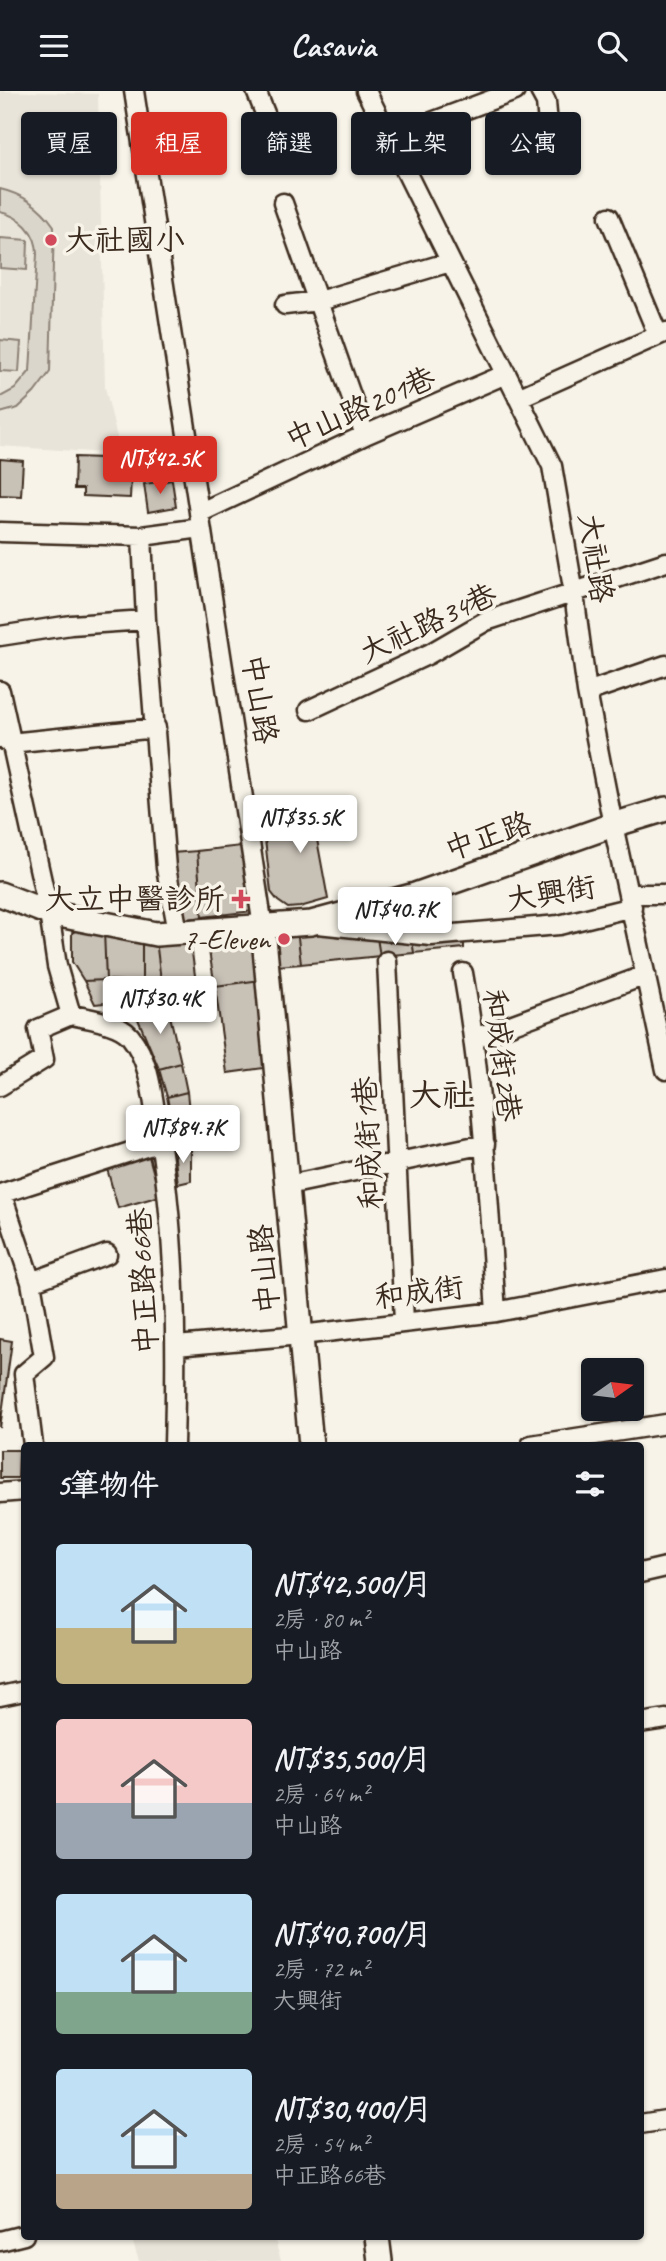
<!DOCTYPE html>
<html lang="zh-TW">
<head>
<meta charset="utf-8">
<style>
	body { margin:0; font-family:Caveat,"LXGW WenKai TC",sans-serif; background:#242831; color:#f1f3f6; height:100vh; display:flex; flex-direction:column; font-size:26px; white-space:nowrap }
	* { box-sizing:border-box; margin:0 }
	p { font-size:23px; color:#9ea1a6 }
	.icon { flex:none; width:38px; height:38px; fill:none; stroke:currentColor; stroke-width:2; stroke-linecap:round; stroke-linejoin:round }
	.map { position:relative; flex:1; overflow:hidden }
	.panel { position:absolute; left:21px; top:1351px; width:623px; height:798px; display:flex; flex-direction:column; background:#171b24; border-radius:7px; box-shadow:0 2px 5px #0004 }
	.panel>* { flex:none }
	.top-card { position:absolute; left:21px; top:21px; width:625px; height:63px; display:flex; gap:14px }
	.needle { width:46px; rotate:76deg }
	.buttons { position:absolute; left:581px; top:1267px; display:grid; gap:14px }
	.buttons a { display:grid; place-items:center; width:63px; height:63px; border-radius:7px; background:#171b24; box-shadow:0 2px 5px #0004; font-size:35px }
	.price { position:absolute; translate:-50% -60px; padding:0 16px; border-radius:7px; background:#fff; color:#222; font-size:23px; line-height:46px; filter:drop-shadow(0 2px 4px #0008) }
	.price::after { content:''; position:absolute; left:50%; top:42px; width:21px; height:16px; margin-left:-10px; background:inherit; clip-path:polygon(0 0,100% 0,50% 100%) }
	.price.on { background:#d93025; color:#fff }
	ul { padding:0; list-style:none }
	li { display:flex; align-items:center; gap:21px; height:175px; padding:0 35px }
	li span { display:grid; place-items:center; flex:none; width:196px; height:140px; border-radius:7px; color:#555 }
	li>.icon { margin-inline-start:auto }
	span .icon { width:84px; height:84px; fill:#fffc; stroke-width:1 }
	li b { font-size:30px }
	h2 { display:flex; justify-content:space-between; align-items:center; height:84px; padding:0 35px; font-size:30px }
	.pill { padding:0 24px; border-radius:7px; background:#171b24; box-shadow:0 2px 5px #0004; font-size:24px; line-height:63px }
	.pill.on { background:#d93025; color:#fff }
	header { display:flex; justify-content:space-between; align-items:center; height:91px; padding:0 35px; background:#171b24; font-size:32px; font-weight:800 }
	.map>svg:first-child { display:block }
	.built { fill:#e9e4d9 }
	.green { fill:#dbd6cb; stroke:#8b8074; stroke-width:2 }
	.building { fill:#c8c1b6; stroke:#3b2a1e; stroke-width:2 }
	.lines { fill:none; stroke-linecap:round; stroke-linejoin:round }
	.minor-casing { stroke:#3b2a1e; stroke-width:23 }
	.major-casing { stroke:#3b2a1e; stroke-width:28 }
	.minor { stroke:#f7f3e8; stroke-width:18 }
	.major { stroke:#f7f3e8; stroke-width:23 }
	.poi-dot { fill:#d1495b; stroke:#f7f3e8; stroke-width:2.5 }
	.labels { text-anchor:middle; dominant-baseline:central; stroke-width:7; stroke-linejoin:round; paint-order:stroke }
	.poi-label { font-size:30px; fill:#3b2a1e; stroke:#f7f3e8; text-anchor:end }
	.street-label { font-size:30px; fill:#3b2a1e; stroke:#f7f3e8 }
	.quarter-label { font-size:33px; fill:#3b2a1e; stroke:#f7f3e8 }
</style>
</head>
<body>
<header><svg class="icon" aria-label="menu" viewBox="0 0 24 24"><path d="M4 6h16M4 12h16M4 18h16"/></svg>Casavia<svg class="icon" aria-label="search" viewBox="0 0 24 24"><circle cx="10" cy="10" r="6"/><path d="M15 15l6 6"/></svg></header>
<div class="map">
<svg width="666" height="2170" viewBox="0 0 666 2170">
	<rect width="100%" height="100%" fill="#f7f3e8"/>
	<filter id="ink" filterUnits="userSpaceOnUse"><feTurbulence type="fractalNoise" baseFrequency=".0143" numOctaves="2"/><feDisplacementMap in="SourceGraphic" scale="14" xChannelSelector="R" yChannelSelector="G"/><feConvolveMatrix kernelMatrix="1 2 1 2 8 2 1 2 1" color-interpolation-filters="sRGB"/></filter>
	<g filter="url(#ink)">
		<path class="built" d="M 0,0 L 98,3 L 105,296 L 121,363 L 0,355 Z
			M 131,2146 L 274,2146 L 281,2170 L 139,2170 Z"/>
		<path class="green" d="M 0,98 C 22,103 41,116 54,135 L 50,281 L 34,302 L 18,317 L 0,322 L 0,306 L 15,298 L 30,280 L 37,163 C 37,141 20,125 0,121 Z
			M 0,147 L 28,149 L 27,179 L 0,177 Z
			M 0,249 L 21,251 L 19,281 L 0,280 Z"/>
		<path class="building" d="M 75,366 L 132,368 L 130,407 L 83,405 L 83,398 L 74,398 Z
			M 0,368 L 23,370 L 21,405 L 0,404 Z
			M 172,389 L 176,416 L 148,421 L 144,393 Z
			M 349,715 L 353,735 L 316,743 L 328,808 L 300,816 L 288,817 L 278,810 L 271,801 L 263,731 Z
			M 241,755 L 254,820 L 202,826 L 197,760 Z
			M 197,760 L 202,826 L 183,829 L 172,762 Z
			M 82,836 L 104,840 L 106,889 L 84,890 L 72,871 L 72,842 Z
			M 297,838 L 301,873 L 277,875 L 273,841 Z
			M 297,838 L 377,847 L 380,865 L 301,873 Z
			M 104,840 L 142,847 L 142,891 L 106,889 Z
			M 206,843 L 251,846 L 255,851 L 261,889 L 215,895 Z
			M 190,846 L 197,900 L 163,906 L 156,849 Z
			M 142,847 L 156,849 L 163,906 L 142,891 Z
			M 377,847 L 412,849 L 414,862 L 380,865 Z
			M 412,849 L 464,849 L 464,857 L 414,862 Z
			M 106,889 L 142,891 L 163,906 L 95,913 L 84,890 Z
			M 261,889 L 271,976 L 227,982 L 215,895 Z
			M 168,916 L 181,972 L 159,978 L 135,921 Z
			M 181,972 L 187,1001 L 167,1006 L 159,978 Z
			M 187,1001 L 190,1029 L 172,1032 L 167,1006 Z
			M 190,1029 L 191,1056 L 174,1059 L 172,1032 Z
			M 191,1056 L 191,1090 L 178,1093 L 174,1059 Z
			M 148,1062 L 160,1105 L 118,1117 L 106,1074 Z
			M 0,1248 L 12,1250 L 0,1337 Z
			M 0,1359 L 19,1359 L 18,1387 L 0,1387 Z"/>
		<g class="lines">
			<defs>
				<path id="minor" d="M 134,0 L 263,836
					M 256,0 L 275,47
					M 366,0 L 552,375 L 574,503 L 587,601 L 613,734 L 666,979
					M 540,0 L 546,11 L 549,45
					M 389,47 L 515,0
					M 283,112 L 365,344
					M 609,126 L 658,244
					M 285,214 L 319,210 L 450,171
					M 518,307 L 666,241
					M 199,422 L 365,344 L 506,283
					M 0,441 L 142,445 L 201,437
					M 142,445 L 146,529 L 166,777 L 178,841
					M 0,545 L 71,534 L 146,529
					M 0,600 L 49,822 L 57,875 L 71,924 C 88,927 119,932 130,945 C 148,967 152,1000 156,1026 C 176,1134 177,1245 174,1354
					M 587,601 L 666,574
					M 309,619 L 429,563 L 486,530 L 666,471
					M 1,647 L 10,652 L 156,637
					M 630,803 L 666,803
					M 318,833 L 431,845 L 559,834 L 632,816
					M 387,870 L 404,1231
					M 463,882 C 483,994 488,1107 496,1221
					M 475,947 L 646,884
					M 0,995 L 44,968 L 38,938 L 71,924
					M 288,1094 L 485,1053
					M 0,1103 L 161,1051
					M 0,1105 L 2,1104 L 31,1191 L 44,1266 L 24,1283 L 33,1354
					M 31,1191 L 107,1163
					M 176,1255 L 301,1244 L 496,1221 L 666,1188
					M 531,1354 L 666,1333
					M 0,1402 L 24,1400
					M 640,1482 L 666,1476
					M 0,1605 L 24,1600
					M 640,1632 L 666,1628
					M 640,2033 L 666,2029
					M 0,2150 L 24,2144"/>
				<path id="major" d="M 0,803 L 49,822 L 156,843 L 311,832 L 415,804 L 613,734 L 666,718
					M 263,836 L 311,1354
					M 377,2146 L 380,2170"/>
			</defs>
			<use href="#minor" class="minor-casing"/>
			<use href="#major" class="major-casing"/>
			<use href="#minor" class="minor"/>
			<use href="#major" class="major"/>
		</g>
	</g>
	<g class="poi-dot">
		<circle cx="51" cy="149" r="7"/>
		<path d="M237.5 797.5h7v7h7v7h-7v7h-7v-7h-7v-7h7z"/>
		<circle cx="284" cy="848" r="7"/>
	</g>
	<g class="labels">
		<g class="poi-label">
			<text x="65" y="149" text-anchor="start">大社國小</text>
			<text x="225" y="808">大立中醫診所</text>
			<text x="270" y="848">7-Eleven</text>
		</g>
		<g class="street-label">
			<text transform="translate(360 317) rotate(-24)">中山路201巷</text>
			<text transform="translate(596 467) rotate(81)">大社路</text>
			<text transform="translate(428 532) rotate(-25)">大社路34巷</text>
			<text transform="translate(260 608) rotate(81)">中山路</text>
			<text transform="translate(488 745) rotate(-19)">中正路</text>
			<text transform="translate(551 802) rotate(-9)">大興街</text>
			<text transform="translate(502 964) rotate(83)">和成街2巷</text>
			<text transform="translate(368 1052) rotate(-93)">和成街1巷</text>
			<text transform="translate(264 1178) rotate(-95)">中山路</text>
			<text transform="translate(143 1190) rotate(-93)">中正路66巷</text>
			<text transform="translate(419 1201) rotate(-7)">和成街</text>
		</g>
		<g class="quarter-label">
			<text x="442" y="1004">大社</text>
		</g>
	</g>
</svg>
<div class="buttons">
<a><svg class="needle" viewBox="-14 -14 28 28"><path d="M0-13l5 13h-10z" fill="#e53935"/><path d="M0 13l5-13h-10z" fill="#9ea1a6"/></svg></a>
</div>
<b class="price on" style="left:160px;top:405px">NT$42.5K</b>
<b class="price" style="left:300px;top:764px">NT$35.5K</b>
<b class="price" style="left:395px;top:856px">NT$40.7K</b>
<b class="price" style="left:160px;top:945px">NT$30.4K</b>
<b class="price" style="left:183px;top:1074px">NT$84.7K</b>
<div class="top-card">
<a class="pill">買屋</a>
<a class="pill on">租屋</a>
<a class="pill">篩選</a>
<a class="pill">新上架</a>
<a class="pill">公寓</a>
</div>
<section class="panel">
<h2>5筆物件<svg class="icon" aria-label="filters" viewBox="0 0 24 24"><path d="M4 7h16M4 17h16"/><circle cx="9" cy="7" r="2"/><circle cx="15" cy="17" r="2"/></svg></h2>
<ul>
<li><span style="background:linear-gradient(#bfe0f5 60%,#c2b280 0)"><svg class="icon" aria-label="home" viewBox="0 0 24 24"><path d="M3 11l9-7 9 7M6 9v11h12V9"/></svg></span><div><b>NT$42,500/月</b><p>2房 · 80 m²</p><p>中山路</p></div></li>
<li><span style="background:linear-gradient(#f6c9c9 60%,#9aa5b1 0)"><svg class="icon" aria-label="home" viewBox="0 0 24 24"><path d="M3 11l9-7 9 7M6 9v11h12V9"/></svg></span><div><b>NT$35,500/月</b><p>2房 · 64 m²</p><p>中山路</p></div></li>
<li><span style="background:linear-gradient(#bfe0f5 70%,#7fa58c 0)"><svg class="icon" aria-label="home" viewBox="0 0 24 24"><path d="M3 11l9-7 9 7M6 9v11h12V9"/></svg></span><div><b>NT$40,700/月</b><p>2房 · 72 m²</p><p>大興街</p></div></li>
<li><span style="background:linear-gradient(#bfe0f5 75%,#b9a48a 0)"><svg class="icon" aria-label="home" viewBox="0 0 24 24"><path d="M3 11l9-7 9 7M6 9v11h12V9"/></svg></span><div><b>NT$30,400/月</b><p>2房 · 54 m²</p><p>中正路66巷</p></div></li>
</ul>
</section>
</div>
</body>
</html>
